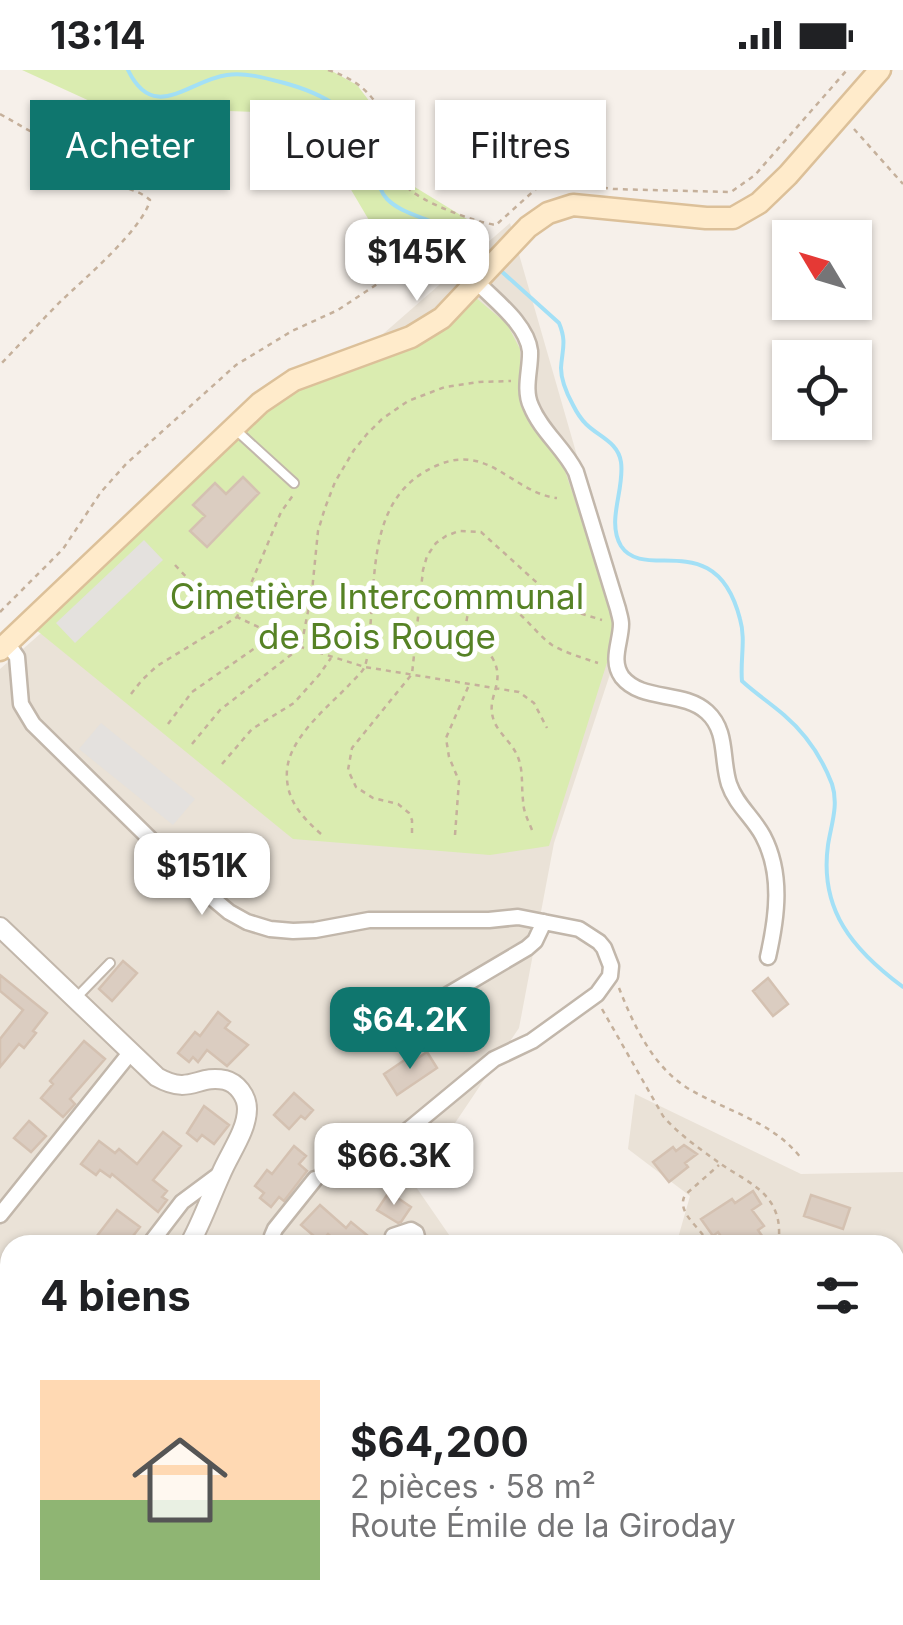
<!DOCTYPE html>
<html lang="fr">
<head>
<meta charset="utf-8">
<style>
	body { margin:0; font-family:Inter,sans-serif; background:#f6f6f6; color:#202124; height:100vh; display:flex; flex-direction:column; font-size:38px; white-space:nowrap }
	* { box-sizing:border-box; margin:0 }
	p { font-size:32px; color:#757577 }
	.icon { flex:none; width:55px; height:55px; fill:none; stroke:currentColor; stroke-width:2; stroke-linecap:round; stroke-linejoin:round }
	.map { position:relative; flex:1; overflow:hidden }
	.sheet { position:absolute; left:0px; top:1165px; width:905px; height:390px; display:flex; flex-direction:column; background:#fff; border-radius:30px 30px 0 0; box-shadow:0 2px 8px #0004 }
	.sheet>* { flex:none }
	.banner { position:absolute; left:30px; top:30px; width:845px; height:90px; display:flex; gap:20px }
	.needle { width:65px; rotate:308deg }
	.fabs { position:absolute; left:772px; top:150px; display:grid; gap:20px }
	.fabs a { display:grid; place-items:center; width:100px; height:100px; border-radius:0px; background:#fff; box-shadow:0 2px 8px #0004; font-size:50px }
	.price { position:absolute; translate:-50% -85px; padding:0 22px; border-radius:20px; background:#fff; color:#222; font-size:32px; line-height:65px; filter:drop-shadow(0 2px 5px #0008) }
	.price::after { content:''; position:absolute; left:50%; top:60px; width:30px; height:22px; margin-left:-15px; background:inherit; clip-path:polygon(0 0,100% 0,50% 100%) }
	.price.selected { background:#0f766e; color:#fff }
	ul { padding:0; list-style:none }
	li { display:flex; align-items:center; gap:30px; height:250px; padding:0 40px }
	li span { display:grid; place-items:center; flex:none; width:280px; height:200px; border-radius:0px; color:#555 }
	li>.icon { margin-inline-start:auto }
	span .icon { width:120px; height:120px; fill:#fffc; stroke-width:1 }
	li b { font-size:42px }
	h2 { display:flex; justify-content:space-between; align-items:center; height:120px; padding:0 40px; font-size:42px }
	.chip { padding:0 35px; border-radius:0px; background:#fff; box-shadow:0 2px 8px #0004; font-size:35px; line-height:90px }
	.chip.selected { background:#0f766e; color:#fff }
	.status { display:flex; justify-content:space-between; align-items:center; height:70px; padding:0 50px; background:#fff; direction:ltr }
	.status svg { height:28px; fill:currentColor }
	.map>svg:first-child { display:block }
	.residential { fill:#eae2d7 }
	.green { fill:#daecb0 }
	.parking { fill:#e4e1de }
	.lines { fill:none; stroke-linecap:round; stroke-linejoin:round }
	.stream { stroke:#a3e0f6; stroke-width:4 }
	.building { fill:#dbcdc1; stroke:#d4c1b1; stroke-width:2.5 }
	.service-casing { stroke:#c2b7ab; stroke-width:12 }
	.minor-casing { stroke:#c2b7ab; stroke-width:19 }
	.tertiary-casing { stroke:#c2b7ab; stroke-width:22 }
	.secondary-casing { stroke:#dcc099; stroke-width:25 }
	.path { stroke:#c5b09b; stroke-width:2.5; stroke-dasharray:5 5; stroke-linecap:butt }
	.service { stroke:#fff; stroke-width:8 }
	.minor { stroke:#fff; stroke-width:14 }
	.tertiary { stroke:#fff; stroke-width:18 }
	.secondary { stroke:#ffebcb; stroke-width:20 }
	.labels { text-anchor:middle; dominant-baseline:central; stroke-width:10; stroke-linejoin:round; paint-order:stroke }
	.park-label { font-size:35px; fill:#568225; stroke:#fff }
</style>
</head>
<body>
<div class="status"><b>13:14</b><svg viewBox="0 0 49 12"><path d="M0 12V9h3v3zM5 12V6h3v6zM10 12V3h3v9zM15 12V0h3v12zM26 1h20v11H26zM47 4h2v5h-2z"/></svg></div>
<div class="map">
<svg width="903" height="1555" viewBox="0 0 903 1555">
	<rect width="100%" height="100%" fill="#f6f0ea"/>
	<path class="residential" d="M 510,153 L 626,556 L 554,773 L 519,958 L 414,1114 L 456,1175 L 10,1175 L 10,1545 L 895,1545 L 895,1535 L 903,1539 L 903,1555 L 0,1555 L 0,599 Z
		M 635,1024 L 801,1104 L 903,1102 L 903,1229 L 895,1227 L 895,1175 L 676,1175 L 690,1126 L 628,1079 Z"/>
	<path class="green" d="M 22,0 L 330,0 L 357,15 L 383,49 L 405,111 L 480,157 L 449,195 L 373,157 L 327,79 L 258,42 L 200,40 L 164,65 Z
		M 475,227 L 507,254 L 520,279 L 520,334 L 530,354 L 546,371 L 564,398 L 611,538 L 613,558 L 611,580 L 549,776 L 490,785 L 293,769 L 35,559 L 282,326 L 325,306 L 394,285 L 448,253 Z"/>
	<path class="parking" d="M 144,470 L 163,490 L 75,573 L 56,553 Z
		M 101,653 L 195,729 L 173,755 L 79,679 Z"/>
	<g class="lines">
		<path class="stream" d="M 128,0 C 154,54 189,10 227,5 C 247,2 269,9 288,14 C 336,28 358,46 374,94 C 378,106 378,120 387,129 C 400,142 419,146 435,153 C 448,157 458,165 469,172
			M 500,200 L 559,253 C 567,272 562,280 561,298 C 561,311 567,324 573,335 C 576,341 581,349 586,354 C 599,367 618,372 621,392 C 625,419 606,451 621,476 C 645,513 716,455 740,549 C 746,569 740,590 742,611 C 755,623 770,633 784,645 C 805,663 822,688 832,714 C 839,735 831,755 828,775 C 819,840 853,880 903,917"/>
	</g>
	<path class="building" d="M 243,407 L 259,423 L 207,477 L 190,461 L 205,446 L 193,435 L 215,413 L 226,424 Z
		M 123,891 L 137,903 L 112,931 L 99,919 Z
		M 0,905 L 47,943 L 33,961 L 36,963 L 24,978 L 19,974 L 0,997 L 0,969 L 23,940 L 0,921 Z
		M 768,908 L 788,934 L 773,946 L 753,921 Z
		M 218,942 L 230,952 L 225,958 L 248,975 L 227,996 L 207,980 L 198,992 L 193,987 L 189,992 L 178,983 L 195,962 L 200,966 Z
		M 84,971 L 105,989 L 70,1029 L 75,1034 L 63,1047 L 41,1028 L 53,1014 L 50,1011 Z
		M 427,982 L 437,998 L 397,1025 L 384,1004 L 412,985 L 415,990 Z
		M 294,1023 L 313,1040 L 305,1049 L 301,1046 L 289,1059 L 274,1045 Z
		M 204,1036 L 229,1055 L 214,1074 L 202,1065 L 197,1071 L 187,1063 Z
		M 29,1051 L 46,1066 L 31,1082 L 14,1068 Z
		M 163,1062 L 181,1076 L 153,1110 L 167,1121 L 162,1127 L 167,1130 L 158,1142 L 112,1104 L 110,1107 L 100,1100 L 96,1105 L 81,1094 L 99,1071 L 115,1083 L 119,1079 L 137,1094 Z
		M 684,1075 L 697,1084 L 685,1093 L 688,1097 L 669,1112 L 653,1092 L 673,1077 L 676,1081 Z
		M 294,1076 L 306,1086 L 299,1094 L 307,1101 L 284,1131 L 279,1127 L 271,1137 L 260,1128 L 264,1123 L 255,1116 L 267,1100 L 272,1104 Z
		M 753,1121 L 761,1134 L 752,1140 L 764,1156 L 758,1160 L 765,1170 L 758,1175 L 727,1175 L 718,1162 L 713,1166 L 701,1149 L 732,1129 L 735,1133 Z
		M 389,1122 L 411,1137 L 401,1152 L 398,1153 L 377,1140 Z
		M 811,1125 L 850,1138 L 843,1159 L 804,1146 Z
		M 320,1135 L 346,1158 L 351,1152 L 379,1175 L 341,1175 L 328,1164 L 321,1172 L 301,1155 Z
		M 117,1140 L 140,1157 L 126,1175 L 90,1175 Z"/>
	<g class="lines">
		<defs>
			<path id="service" d="M 237,361 L 294,413
				M 75,929 L 110,893"/>
			<path id="minor" d="M 477,212 C 494,230 527,254 530,281 C 531,298 523,319 531,336 C 541,361 564,378 576,402 L 618,539 C 619,544 621,549 621,554 C 621,572 610,590 622,607 C 642,632 683,620 707,642 C 728,661 721,689 729,714 C 736,735 753,747 763,766 C 783,804 777,847 768,887
				M 7,573 L 17,587 L 21,634 L 33,654 L 198,816 L 229,842 L 247,852 L 270,859 L 293,861 L 315,860 L 369,850 L 489,850 L 518,847 L 579,859 L 599,872 L 604,878 L 611,896 L 610,906 L 597,924 L 532,971 L 494,989 L 396,1070
				M 428,968 L 430,946 L 439,930 L 527,878 L 535,871 L 544,852
				M 0,1145 L 130,983
				M 393,1166 L 411,1160 L 416,1163 L 419,1175
				M 149,1175 L 182,1132 L 221,1103
				M 273,1175 L 272,1166 L 275,1159 L 315,1109
				M 0,1345 L 10,1329
				M 0,1529 L 10,1532
				M 36,1545 L 54,1555
				M 134,1545 L 145,1553 L 156,1545
				M 595,1555 L 605,1545"/>
			<path id="tertiary" d="M 0,857 L 157,1007 C 191,1026 197,1004 225,1010 C 237,1013 247,1026 247,1039 C 247,1061 229,1084 221,1104 C 210,1128 202,1152 189,1175
				M 0,1449 L 10,1440
				M 367,1545 L 381,1555"/>
			<path id="secondary" d="M 0,580 L 260,333 L 294,310 L 411,267 L 442,248 L 528,157 L 548,143 L 573,135 L 706,148 L 733,148 L 759,133 L 788,105 L 880,0"/>
		</defs>
		<use href="#service" class="service-casing"/>
		<use href="#minor" class="minor-casing"/>
		<use href="#tertiary" class="tertiary-casing"/>
		<use href="#secondary" class="secondary-casing"/>
		<path class="path" d="M 328,0 C 369,13 384,37 393,78 C 395,90 397,105 405,115 C 419,132 475,152 496,155 L 538,117 L 558,112 L 613,119 L 731,122 L 755,105 L 847,0
			M 0,44 L 74,86 C 82,96 94,104 106,110 C 121,118 138,119 150,130 C 143,159 84,209 61,231 C 40,252 20,274 0,295
			M 854,59 L 903,114
			M 175,495 L 192,513 L 237,547 L 301,577 L 365,597 L 519,622 L 534,633 L 547,658
			M 0,542 L 63,479 L 101,422 L 126,394 L 236,295 L 292,261 L 338,240 L 403,197
			M 131,624 L 142,610 L 157,596 L 237,547 L 281,442 L 294,424
			M 168,654 L 192,622 L 255,578 L 268,561
			M 192,674 L 220,640 L 301,577 L 312,521 L 318,461 L 325,438 L 335,412 L 354,380 L 367,364 L 382,349 L 408,331 L 445,317 L 479,312 L 511,311
			M 222,694 L 252,659 L 294,633 L 319,605 L 331,588
			M 532,760 C 528,750 523,741 523,730 C 521,714 524,698 516,683 C 509,669 494,660 492,643 C 489,625 505,611 493,589 C 487,578 474,571 467,560 C 465,549 468,538 479,532 C 508,518 531,561 552,575 C 566,583 583,588 598,593
			M 412,763 L 412,750 L 409,743 L 398,734 L 373,728 L 356,717 L 348,700 L 352,678 L 412,604 L 423,500 L 427,486 L 436,473 L 446,466 L 459,461 L 481,462 L 556,530 L 576,542 L 602,550
			M 321,764 C 301,746 285,729 287,700 C 290,667 327,638 349,615 C 353,610 361,604 364,598 C 368,590 368,577 369,568 C 377,506 366,425 438,395 C 489,373 513,423 557,428
			M 455,765 L 459,711 L 449,687 L 446,668 L 469,615
			M 619,918 C 634,956 653,997 689,1019 C 728,1042 772,1051 801,1088
			M 602,939 L 663,1046 C 678,1064 699,1078 718,1092 C 738,1107 767,1117 776,1143 C 780,1153 779,1165 779,1175
			M 703,1165 C 694,1153 677,1140 685,1125 L 719,1095
			M 895,1449 L 903,1456"/>
		<use href="#service" class="service"/>
		<use href="#minor" class="minor"/>
		<use href="#tertiary" class="tertiary"/>
		<use href="#secondary" class="secondary"/>
	</g>
	<g class="labels">
		<g class="park-label">
			<text x="377" y="526">Cimetière Intercommunal<tspan x="377" dy="40">de Bois Rouge</tspan></text>
		</g>
	</g>
</svg>
<div class="fabs">
<a><svg class="needle" viewBox="-14 -14 28 28"><path d="M0-13l5 13h-10z" fill="#e53935"/><path d="M0 13l5-13h-10z" fill="#757577"/></svg></a>
<a><svg class="icon" aria-label="locate" viewBox="0 0 24 24"><circle cx="12" cy="12" r="6"/><path d="M12 2v4M12 18v4M2 12h4M18 12h4"/></svg></a>
</div>
<b class="price" style="left:417px;top:234px">$145K</b>
<b class="price" style="left:202px;top:848px">$151K</b>
<b class="price selected" style="left:410px;top:1002px">$64.2K</b>
<b class="price" style="left:394px;top:1138px">$66.3K</b>
<div class="banner">
<a class="chip selected">Acheter</a>
<a class="chip">Louer</a>
<a class="chip">Filtres</a>
</div>
<section class="sheet">
<h2>4 biens<svg class="icon" aria-label="filters" viewBox="0 0 24 24"><path d="M4 7h16M4 17h16"/><circle cx="9" cy="7" r="2"/><circle cx="15" cy="17" r="2"/></svg></h2>
<ul>
<li><span style="background:linear-gradient(#ffd9b3 60%,#8fb573 0)"><svg class="icon" aria-label="home" viewBox="0 0 24 24"><path d="M3 11l9-7 9 7M6 9v11h12V9"/></svg></span><div><b>$64,200</b><p>2 pièces · 58 m²</p><p>Route Émile de la Giroday</p></div></li>
</ul>
</section>
</div>
</body>
</html>
